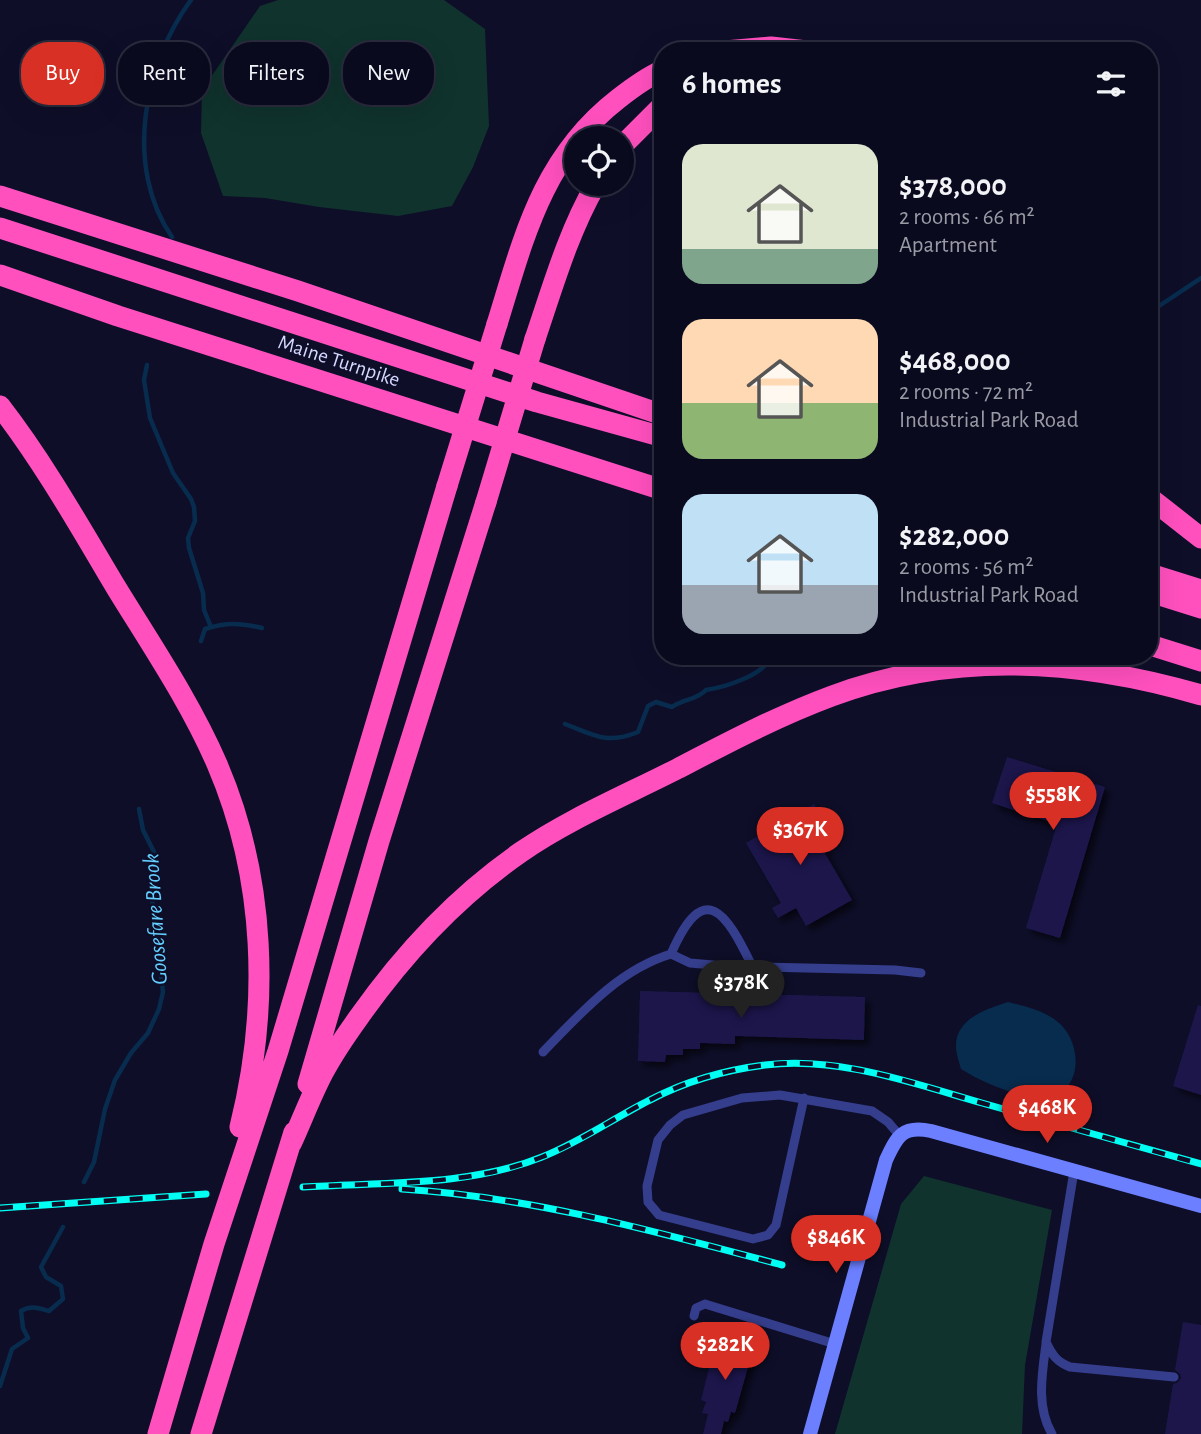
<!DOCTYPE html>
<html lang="en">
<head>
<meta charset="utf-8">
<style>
	body { margin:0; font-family:"Alegreya Sans",sans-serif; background:#131328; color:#f1f3f6; height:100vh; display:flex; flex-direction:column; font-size:26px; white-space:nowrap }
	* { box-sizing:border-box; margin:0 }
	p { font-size:23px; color:#999aa4 }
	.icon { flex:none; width:38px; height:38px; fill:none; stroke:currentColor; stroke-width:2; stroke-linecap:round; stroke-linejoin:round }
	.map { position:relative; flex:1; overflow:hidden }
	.panel { position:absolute; left:654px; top:42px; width:504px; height:623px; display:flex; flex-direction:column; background:#0a0a1f; border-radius:28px; box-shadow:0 7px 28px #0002,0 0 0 2px #2a2b3d }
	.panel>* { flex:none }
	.banner { position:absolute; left:21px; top:42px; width:528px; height:63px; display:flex; gap:14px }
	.tools { position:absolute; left:564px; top:126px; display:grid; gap:14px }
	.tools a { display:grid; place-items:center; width:70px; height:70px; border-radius:50%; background:#0a0a1f; box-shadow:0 7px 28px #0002,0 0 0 2px #2a2b3d; font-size:35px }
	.price { position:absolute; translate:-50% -60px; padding:0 16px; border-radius:24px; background:#d93025; color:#fff; font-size:23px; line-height:46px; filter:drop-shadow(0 2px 4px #0008) }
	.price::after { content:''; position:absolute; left:50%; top:42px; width:21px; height:16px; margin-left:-10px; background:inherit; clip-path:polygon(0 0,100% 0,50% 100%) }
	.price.on { background:#222; color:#fff }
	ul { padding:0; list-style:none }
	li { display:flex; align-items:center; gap:21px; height:175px; padding:0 28px }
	li span { display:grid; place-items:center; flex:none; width:196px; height:140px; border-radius:21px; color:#555 }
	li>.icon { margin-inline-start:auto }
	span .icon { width:84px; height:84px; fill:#fffc; stroke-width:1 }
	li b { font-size:30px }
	h2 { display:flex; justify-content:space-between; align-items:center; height:84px; padding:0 28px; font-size:30px }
	.chip { padding:0 24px; border-radius:28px; background:#0a0a1f; box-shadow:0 7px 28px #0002,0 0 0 2px #2a2b3d; font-size:24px; line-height:63px }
	.chip.on { background:#d93025; color:#fff }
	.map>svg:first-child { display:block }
	.green { fill:#10332d }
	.water { fill:#082c4e }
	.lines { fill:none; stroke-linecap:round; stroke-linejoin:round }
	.stream { stroke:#082c4e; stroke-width:4.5 }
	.building { fill:#1b184b; filter:url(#shadow) }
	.lane { stroke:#353e8c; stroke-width:9 }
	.secondary { stroke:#6c7fff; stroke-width:14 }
	.highway { stroke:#ff50be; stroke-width:21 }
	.rail-casing { stroke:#01fff3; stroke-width:7 }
	.rail { stroke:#0e0e29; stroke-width:4.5; stroke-dasharray:13; stroke-linecap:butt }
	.highway-bridge { stroke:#ff50be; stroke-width:21 }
	.labels { text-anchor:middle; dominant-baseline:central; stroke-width:5; stroke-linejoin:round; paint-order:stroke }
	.street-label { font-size:21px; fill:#d5d7ff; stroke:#0e0e29 }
	.water-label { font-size:23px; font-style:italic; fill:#63ceff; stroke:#0e0e29 }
</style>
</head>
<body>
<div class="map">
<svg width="1201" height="1434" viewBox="0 0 1201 1434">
	<defs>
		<filter id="shadow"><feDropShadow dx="5" dy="5" stdDeviation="3.5" flood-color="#0009"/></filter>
	</defs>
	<rect width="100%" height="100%" fill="#0e0e29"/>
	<path class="green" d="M 278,0 L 444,0 L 485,29 L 489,126 L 473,167 L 452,206 L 398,216 L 319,207 L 265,198 L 223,196 L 201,133 L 202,90 L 260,6 Z
		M 924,1176 L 1052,1210 L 1025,1365 L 1022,1434 L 835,1434 L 901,1204 Z"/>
	<path class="water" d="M 1008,1002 C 1027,1007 1050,1012 1063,1027 C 1078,1044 1082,1076 1062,1092 C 1057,1096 1048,1098 1042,1101 C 1013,1093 986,1085 961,1069 C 959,1062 956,1053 956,1046 C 956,1018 987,1009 1008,1002 Z"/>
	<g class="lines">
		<path class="stream" d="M 172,237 C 124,168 143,65 191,0
			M 1150,312 L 1201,278
			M 147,365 L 144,380 L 150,418 L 173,473 L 191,499 L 194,507 L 195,521 L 188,538 L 189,548 L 203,593 L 204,610 L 211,627
			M 201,641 L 205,629 C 226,622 241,623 262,628
			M 565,724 C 594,735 606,745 638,732 L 648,706 L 656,702 L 672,707 C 683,699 697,700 706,690 C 725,687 765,675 771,656
			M 84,1182 L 94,1162 L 105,1109 L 115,1080 L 131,1053 L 148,1033 L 159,1009 L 163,992 L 152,898 L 156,856 L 143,830 L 139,809
			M 0,1386 L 12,1349 L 28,1338 L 23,1328 L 21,1311 C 31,1305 38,1308 49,1311 L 63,1299 L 61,1286 L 46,1277 L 41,1267 L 63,1227"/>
	</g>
	<path class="building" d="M 1007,757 L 1105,787 L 1060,938 L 1026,928 L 1057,824 L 992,803 Z
		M 814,804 L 831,834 L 818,841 L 852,900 L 806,926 L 796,908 L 778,918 L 772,908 L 781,903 L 746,843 Z
		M 640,991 L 865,997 L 864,1040 L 735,1036 L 735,1044 L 700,1043 L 700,1049 L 683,1049 L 683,1055 L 666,1055 L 665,1062 L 638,1061 Z
		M 1198,1005 L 1201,1006 L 1201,1095 L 1173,1086 Z
		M 1183,1322 L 1201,1325 L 1201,1434 L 1165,1434 L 1173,1384 L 1177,1383 L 1181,1378 L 1180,1374 L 1175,1370 Z
		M 717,1336 L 754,1346 L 735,1413 L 731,1412 L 728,1422 L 724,1421 L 721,1434 L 703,1434 L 708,1414 L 702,1413 L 706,1402 L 701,1400 Z"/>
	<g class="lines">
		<path class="lane" d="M 671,954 C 704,878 726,912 752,966
			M 543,1052 C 580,1014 618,970 671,954 L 690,963 L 724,966 L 895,970 L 921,973
			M 804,1098 L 776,1225 L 768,1235 L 753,1239 L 659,1215 L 648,1202 L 647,1186 L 658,1140 L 670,1125 L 683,1115 L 742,1098 L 780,1095 L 872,1111 L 888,1122 L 900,1136
			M 1074,1171 L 1046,1342 C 1052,1355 1057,1362 1070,1367 L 1174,1377
			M 694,1316 L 696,1308 L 705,1304 L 835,1344
			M 1046,1344 C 1042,1374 1036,1407 1052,1434"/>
		<path class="secondary" d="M 810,1434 L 886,1160 C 897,1136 903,1125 931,1131 L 1201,1206"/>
		<path class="highway" d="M 725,51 L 771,47 L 807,51
			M 621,147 L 663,105
			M 0,196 L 298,291 L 663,415
			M 0,228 L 537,402 L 663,437
			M 0,275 L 118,316 L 663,490
			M 497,324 C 524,237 542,158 618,99 C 632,88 647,77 663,70
			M 535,339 C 553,286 568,233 596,184
			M 0,406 C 44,463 80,527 117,589 C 152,646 190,702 217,764 C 266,878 270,1007 240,1127
			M 1150,498 L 1201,538
			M 1150,574 L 1201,590
			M 1150,592 L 1201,608
			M 1150,645 L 1201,661
			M 308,1084 L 379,841 L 486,502
			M 291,1144 C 302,1120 311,1096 323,1073 C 333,1054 346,1035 359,1017 C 404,953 456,897 521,852 C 569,819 624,796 677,769 C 727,743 778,716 832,696 C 954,651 1078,659 1201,695
			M 158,1434 L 214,1244 L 278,1051 L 447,486
			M 201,1434 L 294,1132"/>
		<defs>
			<path id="rail" d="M 303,1187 C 381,1182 468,1187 542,1157 C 580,1142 614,1118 650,1100 C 686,1081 725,1070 765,1065 C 839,1056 912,1083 982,1103 C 1055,1123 1128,1144 1201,1164
				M 402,1189 C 532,1197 657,1232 782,1265
				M 0,1208 L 206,1194"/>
		</defs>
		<use href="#rail" class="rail-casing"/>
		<use href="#rail" class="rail"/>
		<path class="highway-bridge" d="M 447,486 L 497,324
			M 486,502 L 535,339"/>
	</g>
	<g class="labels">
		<g class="street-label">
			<text transform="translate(339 361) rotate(18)">Maine Turnpike</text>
		</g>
		<g class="water-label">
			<text transform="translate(156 919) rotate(-94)">Goosefare Brook</text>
		</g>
	</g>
</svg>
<div class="tools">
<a><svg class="icon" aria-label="locate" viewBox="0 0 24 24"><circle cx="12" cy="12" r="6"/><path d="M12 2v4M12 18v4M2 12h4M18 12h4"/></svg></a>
</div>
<b class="price" style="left:1053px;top:832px">$558K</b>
<b class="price" style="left:800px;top:867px">$367K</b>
<b class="price on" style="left:741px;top:1020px">$378K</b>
<b class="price" style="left:1047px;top:1145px">$468K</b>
<b class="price" style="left:836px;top:1275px">$846K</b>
<b class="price" style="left:725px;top:1382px">$282K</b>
<div class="banner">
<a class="chip on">Buy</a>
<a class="chip">Rent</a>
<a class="chip">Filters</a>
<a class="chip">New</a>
</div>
<section class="panel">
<h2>6 homes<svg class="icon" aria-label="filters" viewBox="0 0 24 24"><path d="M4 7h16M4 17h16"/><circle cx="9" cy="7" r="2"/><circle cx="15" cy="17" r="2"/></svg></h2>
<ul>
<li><span style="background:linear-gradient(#dfe7d0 75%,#7fa58c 0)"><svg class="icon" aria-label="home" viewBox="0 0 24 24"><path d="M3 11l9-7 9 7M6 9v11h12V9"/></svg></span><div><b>$378,000</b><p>2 rooms · 66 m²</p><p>Apartment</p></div></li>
<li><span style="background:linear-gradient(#ffd9b3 60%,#8fb573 0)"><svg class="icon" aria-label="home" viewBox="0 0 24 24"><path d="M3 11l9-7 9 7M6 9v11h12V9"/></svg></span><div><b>$468,000</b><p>2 rooms · 72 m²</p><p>Industrial Park Road</p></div></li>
<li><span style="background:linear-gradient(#bfe0f5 65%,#9aa5b1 0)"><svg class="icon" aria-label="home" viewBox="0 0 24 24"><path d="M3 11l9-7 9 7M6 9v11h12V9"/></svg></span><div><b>$282,000</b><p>2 rooms · 56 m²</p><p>Industrial Park Road</p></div></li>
</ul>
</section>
</div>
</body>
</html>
